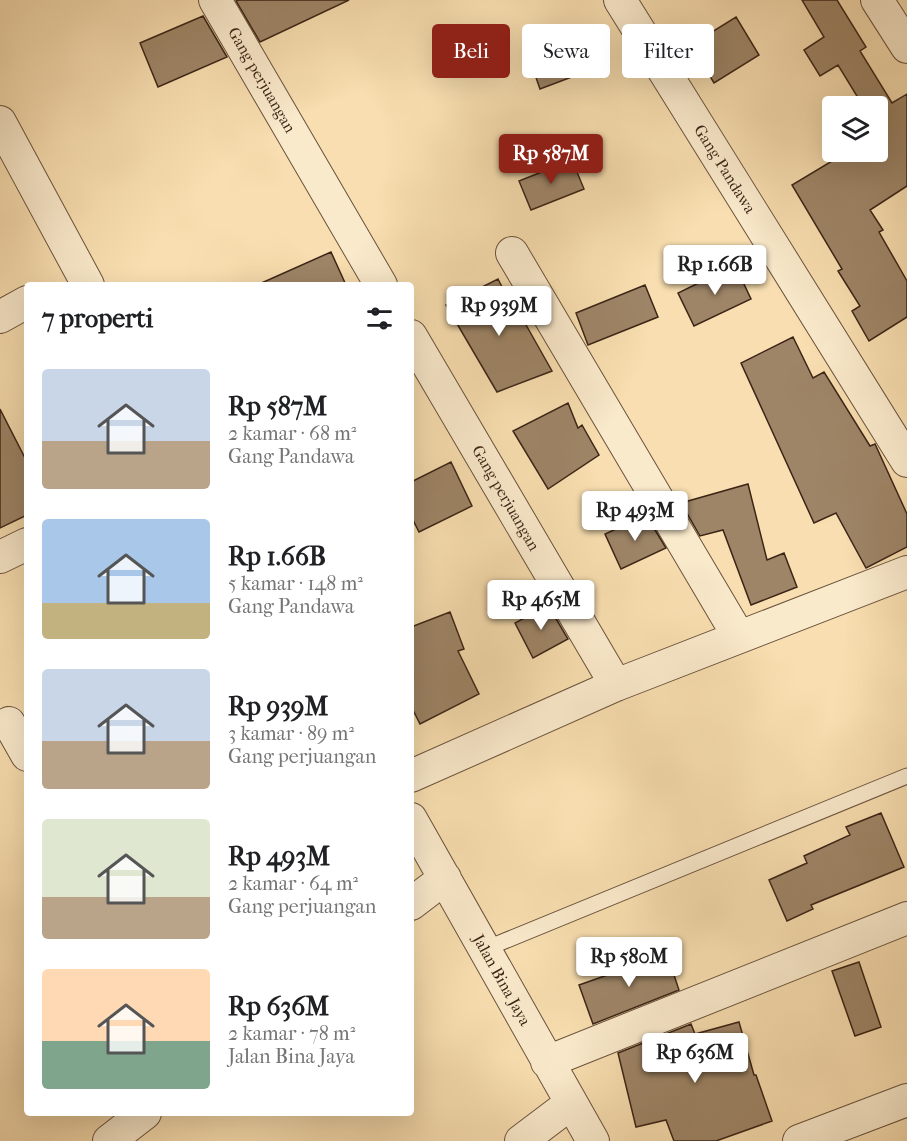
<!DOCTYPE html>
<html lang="id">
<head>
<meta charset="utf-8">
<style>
	body { margin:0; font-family:"IM FELL French Canon",serif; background:#f6f6f6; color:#202124; height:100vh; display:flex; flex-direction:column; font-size:22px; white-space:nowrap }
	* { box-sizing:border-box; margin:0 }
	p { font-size:20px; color:#757577 }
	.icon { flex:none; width:33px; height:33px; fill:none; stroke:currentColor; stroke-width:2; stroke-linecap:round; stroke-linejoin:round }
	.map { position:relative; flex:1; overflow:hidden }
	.details { position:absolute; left:24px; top:282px; width:390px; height:834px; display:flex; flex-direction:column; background:#fff; border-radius:6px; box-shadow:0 6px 24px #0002 }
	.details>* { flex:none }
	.top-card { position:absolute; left:432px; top:24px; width:384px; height:54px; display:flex; gap:12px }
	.buttons { position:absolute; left:822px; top:96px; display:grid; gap:12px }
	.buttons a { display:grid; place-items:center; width:66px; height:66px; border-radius:6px; background:#fff; box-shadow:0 6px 24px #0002; font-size:30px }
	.price { position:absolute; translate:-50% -51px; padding:0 14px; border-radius:6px; background:#fff; color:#222; font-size:20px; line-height:39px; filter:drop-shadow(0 2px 3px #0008) }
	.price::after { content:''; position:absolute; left:50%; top:36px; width:18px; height:14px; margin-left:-9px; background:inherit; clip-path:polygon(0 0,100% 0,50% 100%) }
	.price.on { background:#8f2418; color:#fff }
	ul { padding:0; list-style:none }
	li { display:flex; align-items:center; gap:18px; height:150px; padding:0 18px }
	li span { display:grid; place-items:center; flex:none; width:168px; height:120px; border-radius:6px; color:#555 }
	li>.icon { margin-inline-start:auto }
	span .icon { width:72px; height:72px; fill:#fffc; stroke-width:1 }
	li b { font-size:26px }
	h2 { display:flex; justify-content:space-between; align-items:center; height:72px; padding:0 18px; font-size:26px }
	.pill { padding:0 21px; border-radius:6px; background:#fff; box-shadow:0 6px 24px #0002; font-size:21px; line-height:54px }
	.pill.on { background:#8f2418; color:#fff }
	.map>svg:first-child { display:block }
	.building { fill:#9e8567; stroke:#3c2517; stroke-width:1.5 }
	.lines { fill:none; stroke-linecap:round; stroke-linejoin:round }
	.service-casing { stroke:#6b533d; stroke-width:17 }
	.minor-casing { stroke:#6b533d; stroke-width:34 }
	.service { stroke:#faeacc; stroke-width:15 }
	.minor { stroke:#faeacc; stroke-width:32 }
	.labels { text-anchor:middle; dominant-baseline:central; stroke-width:4.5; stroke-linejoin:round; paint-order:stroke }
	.street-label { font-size:16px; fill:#3c2517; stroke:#faeacc }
</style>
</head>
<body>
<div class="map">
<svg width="907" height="1141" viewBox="0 0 907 1141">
	<rect width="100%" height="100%" fill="#f8deb0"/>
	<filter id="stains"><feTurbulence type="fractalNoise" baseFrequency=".00333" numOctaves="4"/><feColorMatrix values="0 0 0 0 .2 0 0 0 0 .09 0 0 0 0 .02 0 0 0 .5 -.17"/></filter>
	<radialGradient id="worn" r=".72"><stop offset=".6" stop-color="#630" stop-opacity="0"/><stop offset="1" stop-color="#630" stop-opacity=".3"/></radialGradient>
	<path class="building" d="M 239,0 L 349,0 L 260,42 L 236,1 Z
		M 802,0 L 837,0 L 866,47 L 860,51 L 892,103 L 907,94 L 907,186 L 870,210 L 883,230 L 879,232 L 907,281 L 907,317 L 869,341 L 852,311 L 860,306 L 838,271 L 842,269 L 792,185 L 847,152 L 878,152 L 878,106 L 863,106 L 838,65 L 820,76 L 804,50 L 824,37 Z
		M 203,16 L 227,57 L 158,87 L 140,43 Z
		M 736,17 L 759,55 L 714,83 L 691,45 Z
		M 584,31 L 598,67 L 540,89 L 527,52 Z
		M 572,160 L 584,189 L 531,210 L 519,181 Z
		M 331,252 L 346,285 L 257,285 Z
		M 735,265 L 751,299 L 694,326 L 678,293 Z
		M 498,279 L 518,318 L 521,316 L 552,371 L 497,392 L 446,305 Z
		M 645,285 L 658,317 L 588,345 L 576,313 Z
		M 793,337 L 813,378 L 824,372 L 870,446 L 875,444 L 907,514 L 907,547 L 866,568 L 836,513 L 814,523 L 741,363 Z
		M 568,403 L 578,428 L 582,425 L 599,455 L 548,489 L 513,431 Z
		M 0,409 L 27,462 L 27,515 L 0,528 Z
		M 451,462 L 472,506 L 419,532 L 411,516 L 411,482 Z
		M 748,484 L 767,560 L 784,553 L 797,587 L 751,605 L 723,530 L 700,536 L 681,503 Z
		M 646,515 L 666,548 L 621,569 L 605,534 Z
		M 548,605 L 568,639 L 533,658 L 515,623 Z
		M 450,612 L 464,649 L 458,651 L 479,694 L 420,724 L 411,706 L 411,627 Z
		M 881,813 L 904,867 L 811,905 L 813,909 L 787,921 L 769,880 L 807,863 L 804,856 L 850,835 L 846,827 Z
		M 667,954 L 679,990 L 593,1024 L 579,985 Z
		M 859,962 L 881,1027 L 855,1036 L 832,971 Z
		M 739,1022 L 754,1075 L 756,1075 L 772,1121 L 716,1141 L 674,1141 L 666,1120 L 636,1127 L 618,1053 L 691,1024 L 695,1034 Z"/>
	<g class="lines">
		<defs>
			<path id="service" d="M 485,949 L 907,776"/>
			<path id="minor" d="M 215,0 L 381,285
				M 620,0 L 907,461
				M 877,0 L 907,47
				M 0,122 L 88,285
				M 512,253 L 739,637
				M 0,317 L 27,302
				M 411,336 L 616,685
				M 0,557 L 27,544
				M 9,723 L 27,755
				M 411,776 L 616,685 L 907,572
				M 411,819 L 593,1141
				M 411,904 L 445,878
				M 547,1062 L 907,918
				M 109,1141 L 145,1113
				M 521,1141 L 570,1104
				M 799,1141 L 907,1100"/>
		</defs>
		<use href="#service" class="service-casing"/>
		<use href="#minor" class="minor-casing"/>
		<use href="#service" class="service"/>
		<use href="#minor" class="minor"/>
	</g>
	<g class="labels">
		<g class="street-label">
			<text transform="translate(262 80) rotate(60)">Gang perjuangan</text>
			<text transform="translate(725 169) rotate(58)">Gang Pandawa</text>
			<text transform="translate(506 498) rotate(60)">Gang perjuangan</text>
			<text transform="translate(502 980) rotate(61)">Jalan Bina Jaya</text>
		</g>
	</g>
	<rect width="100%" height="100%" filter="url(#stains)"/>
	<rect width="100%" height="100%" fill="url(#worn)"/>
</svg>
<div class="buttons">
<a><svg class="icon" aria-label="layers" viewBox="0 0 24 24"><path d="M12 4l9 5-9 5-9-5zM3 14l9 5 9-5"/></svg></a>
</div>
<b class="price on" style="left:551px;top:185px">Rp 587M</b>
<b class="price" style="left:715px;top:296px">Rp 1.66B</b>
<b class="price" style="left:499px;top:337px">Rp 939M</b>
<b class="price" style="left:635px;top:542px">Rp 493M</b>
<b class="price" style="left:541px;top:631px">Rp 465M</b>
<b class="price" style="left:629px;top:988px">Rp 580M</b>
<b class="price" style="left:695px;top:1084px">Rp 636M</b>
<div class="top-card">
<a class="pill on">Beli</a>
<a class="pill">Sewa</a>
<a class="pill">Filter</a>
</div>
<section class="details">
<h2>7 properti<svg class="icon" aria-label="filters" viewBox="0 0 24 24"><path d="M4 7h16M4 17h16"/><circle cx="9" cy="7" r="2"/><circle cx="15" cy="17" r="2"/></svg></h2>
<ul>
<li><span style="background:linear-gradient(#c9d6e8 60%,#b9a48a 0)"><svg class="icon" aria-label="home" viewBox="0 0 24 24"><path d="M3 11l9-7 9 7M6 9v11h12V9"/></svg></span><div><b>Rp 587M</b><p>2 kamar · 68 m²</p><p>Gang Pandawa</p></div></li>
<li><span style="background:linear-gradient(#a9c7e8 70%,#c2b280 0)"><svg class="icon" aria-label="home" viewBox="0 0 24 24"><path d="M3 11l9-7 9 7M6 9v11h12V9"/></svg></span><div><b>Rp 1.66B</b><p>5 kamar · 148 m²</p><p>Gang Pandawa</p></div></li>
<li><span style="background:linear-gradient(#c9d6e8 60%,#b9a48a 0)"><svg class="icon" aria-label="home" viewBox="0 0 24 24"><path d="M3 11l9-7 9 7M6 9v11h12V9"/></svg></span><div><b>Rp 939M</b><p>3 kamar · 89 m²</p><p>Gang perjuangan</p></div></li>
<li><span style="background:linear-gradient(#dfe7d0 65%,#b9a48a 0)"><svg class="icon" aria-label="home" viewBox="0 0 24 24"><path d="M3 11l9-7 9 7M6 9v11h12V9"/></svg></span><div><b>Rp 493M</b><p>2 kamar · 64 m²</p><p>Gang perjuangan</p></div></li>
<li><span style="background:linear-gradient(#ffd9b3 60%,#7fa58c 0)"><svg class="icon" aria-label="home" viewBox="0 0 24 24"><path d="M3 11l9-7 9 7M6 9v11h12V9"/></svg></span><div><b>Rp 636M</b><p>2 kamar · 78 m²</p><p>Jalan Bina Jaya</p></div></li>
</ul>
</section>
</div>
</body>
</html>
